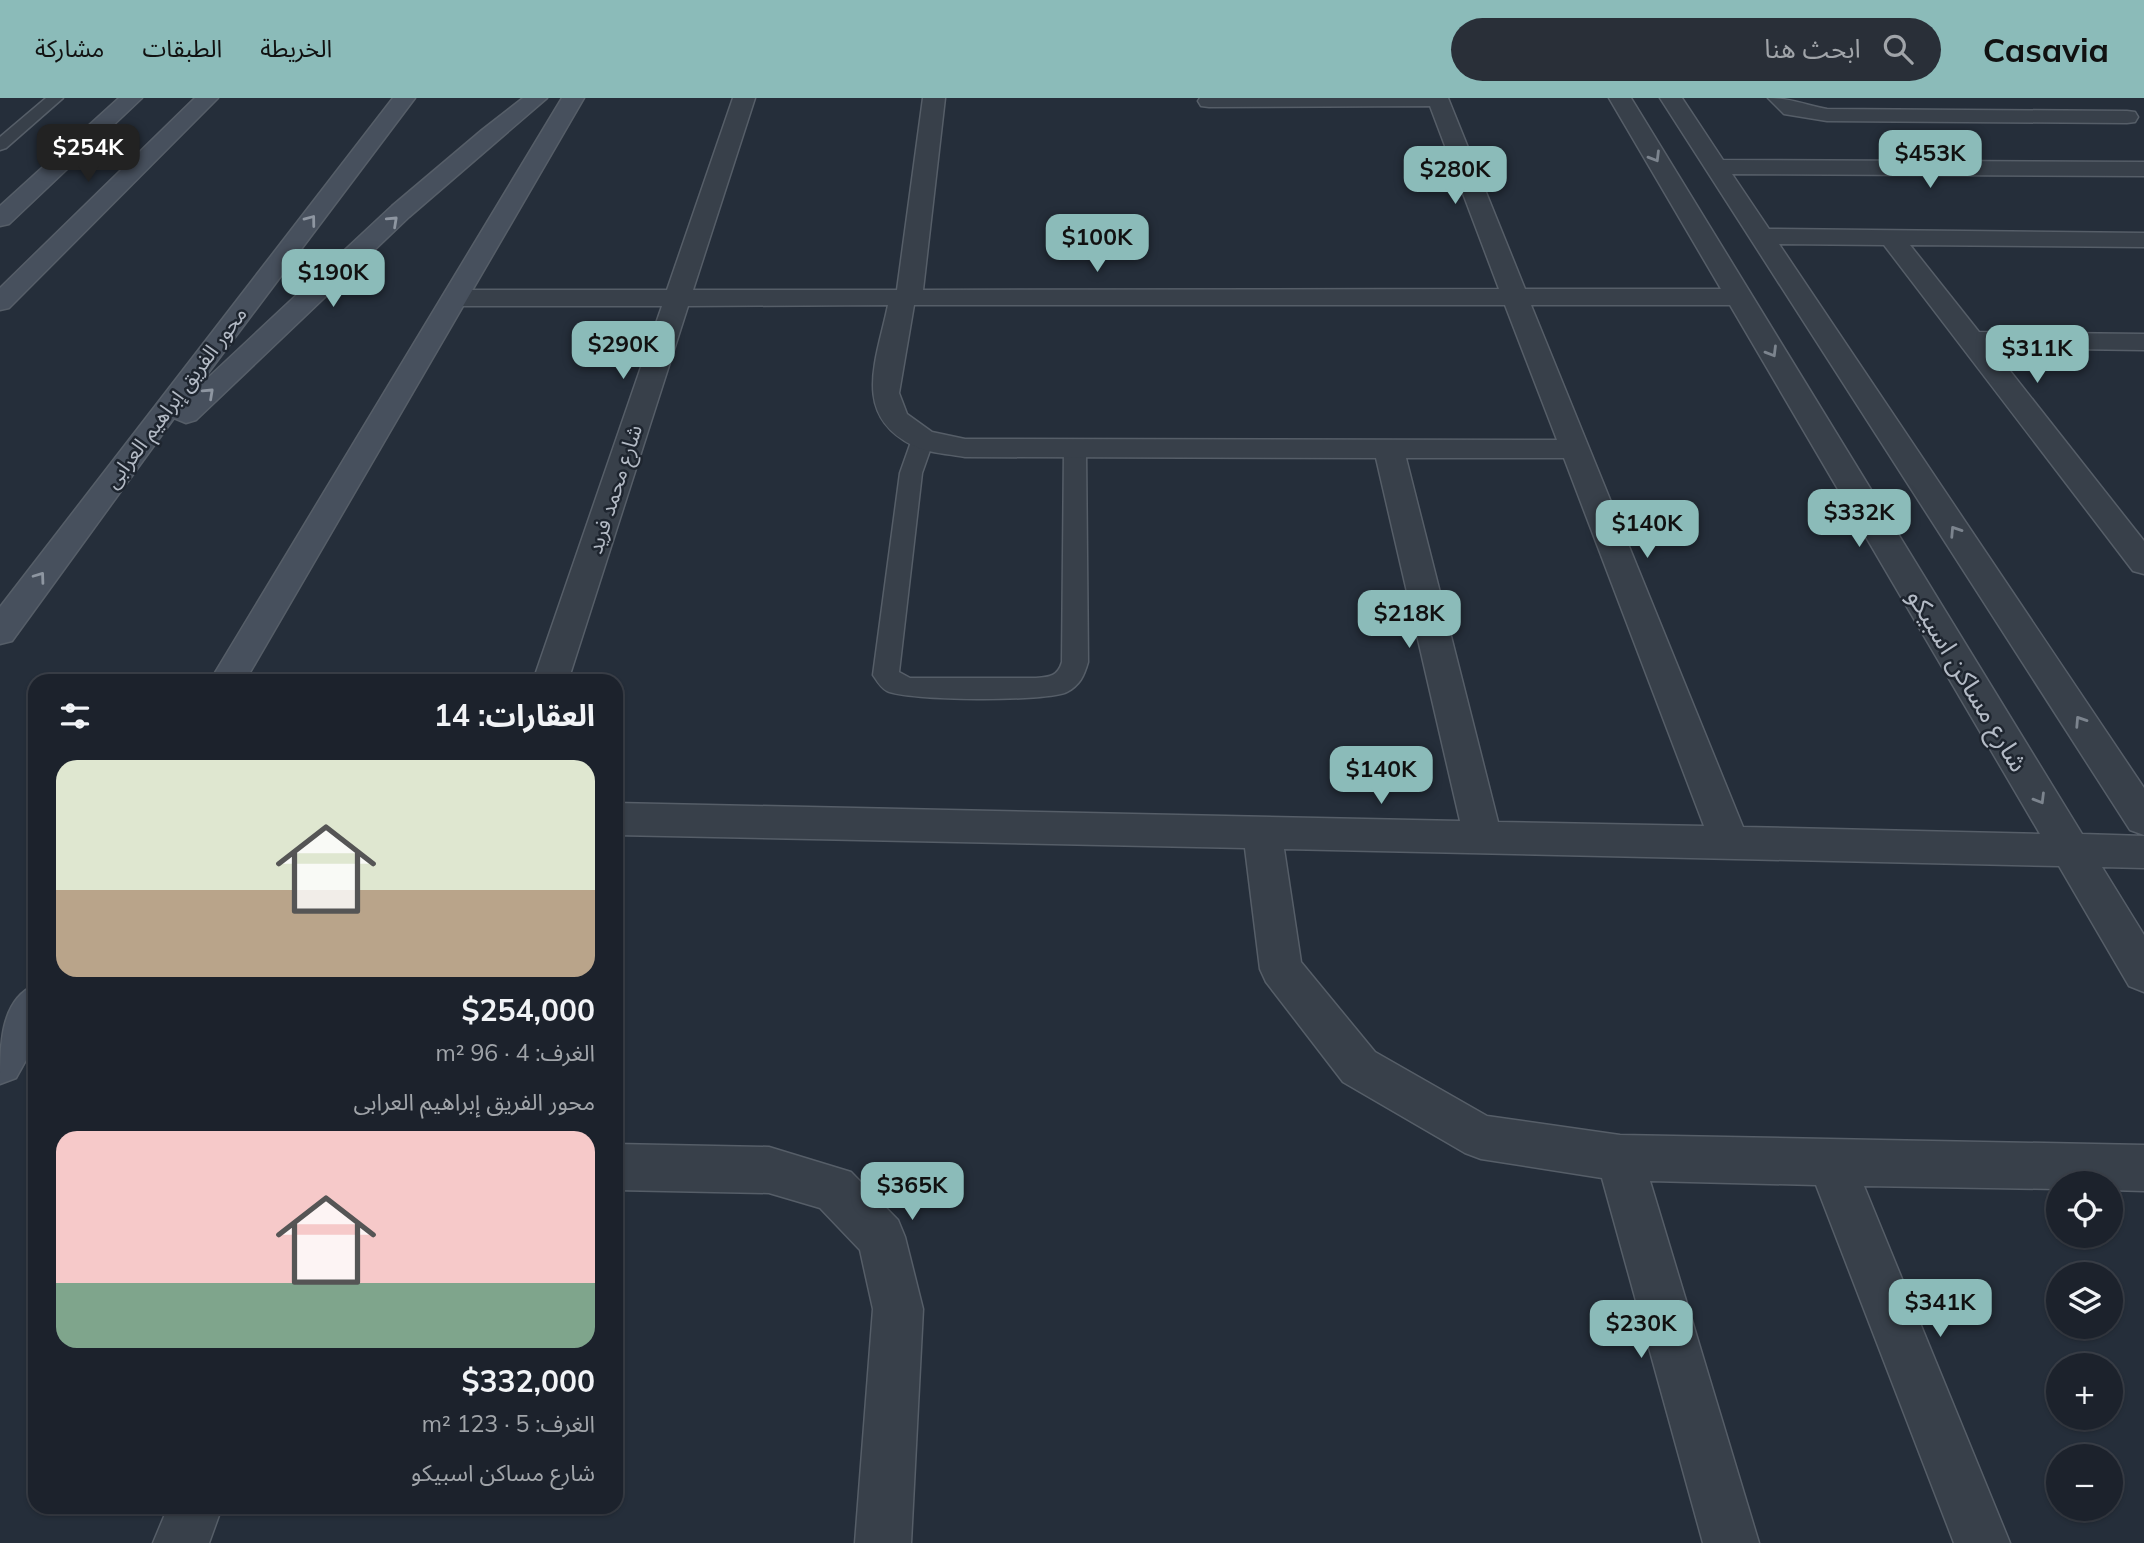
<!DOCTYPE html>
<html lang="ar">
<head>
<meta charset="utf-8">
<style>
	body { margin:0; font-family:Mulish,"Noto Sans Arabic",sans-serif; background:#292f38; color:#f1f3f6; direction:rtl; height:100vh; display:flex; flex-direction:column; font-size:26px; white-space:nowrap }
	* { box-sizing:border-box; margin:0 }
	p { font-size:23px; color:#a0a4a9 }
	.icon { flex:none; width:38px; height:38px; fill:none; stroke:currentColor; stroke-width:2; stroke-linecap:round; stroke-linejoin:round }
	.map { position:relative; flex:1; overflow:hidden; direction:ltr }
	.panel { position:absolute; left:28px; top:576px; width:595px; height:840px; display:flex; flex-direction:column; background:#1c222c; border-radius:21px; box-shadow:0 2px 5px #0004,0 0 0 2px #3a3f48; direction:rtl }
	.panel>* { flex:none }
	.tools { position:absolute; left:2046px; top:1073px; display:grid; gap:14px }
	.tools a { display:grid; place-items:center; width:77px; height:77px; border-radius:50%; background:#1c222c; box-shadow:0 2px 5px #0004,0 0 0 2px #3a3f48; font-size:35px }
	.price { position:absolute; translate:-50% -60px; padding:0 16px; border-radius:14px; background:#8bbbb9; color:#111; font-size:23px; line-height:46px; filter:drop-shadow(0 2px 4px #0008) }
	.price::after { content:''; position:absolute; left:50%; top:42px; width:21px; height:16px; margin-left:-10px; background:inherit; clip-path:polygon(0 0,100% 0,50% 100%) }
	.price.on { background:#222; color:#fff }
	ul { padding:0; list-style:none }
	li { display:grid; align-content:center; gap:14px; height:371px; padding:0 28px }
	li span { display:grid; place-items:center; height:217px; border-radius:21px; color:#555 }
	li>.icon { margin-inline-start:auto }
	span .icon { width:126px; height:126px; fill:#fffc; stroke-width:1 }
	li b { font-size:30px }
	h2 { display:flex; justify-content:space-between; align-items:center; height:84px; padding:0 28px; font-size:30px }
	header { display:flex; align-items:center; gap:42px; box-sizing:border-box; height:98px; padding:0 35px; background:#8bbbb9; color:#111 }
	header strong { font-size:33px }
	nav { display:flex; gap:38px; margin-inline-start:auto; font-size:24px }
	.search { width:490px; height:63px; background:#292f38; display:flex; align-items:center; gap:18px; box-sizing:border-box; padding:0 24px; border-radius:38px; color:#a0a4a9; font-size:26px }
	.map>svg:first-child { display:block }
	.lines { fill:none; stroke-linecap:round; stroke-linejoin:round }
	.lane-casing { stroke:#565e68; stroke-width:3 }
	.street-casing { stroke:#565e68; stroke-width:3 }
	.secondary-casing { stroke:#565e68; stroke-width:3 }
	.lane { fill:#38404a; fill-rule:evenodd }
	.street { fill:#38404a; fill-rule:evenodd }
	.secondary { fill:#47505d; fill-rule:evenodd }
	.oneway { stroke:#7c848e }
	.oneway2 { stroke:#8e96a1 }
	.labels { text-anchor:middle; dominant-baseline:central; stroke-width:5; stroke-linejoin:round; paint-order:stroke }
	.far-street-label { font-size:21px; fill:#b4bbc6; stroke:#1e252f }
	.street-label { font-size:26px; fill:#b4bbc6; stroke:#1e252f }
</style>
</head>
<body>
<header>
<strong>Casavia</strong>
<div class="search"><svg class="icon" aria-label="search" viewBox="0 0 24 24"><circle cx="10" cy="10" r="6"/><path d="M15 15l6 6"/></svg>ابحث هنا</div>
<nav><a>الخريطة</a><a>الطبقات</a><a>مشاركة</a></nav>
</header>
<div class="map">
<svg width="2144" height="1445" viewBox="0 0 2144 1445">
	<rect width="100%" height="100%" fill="#252e3a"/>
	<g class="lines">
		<defs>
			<path id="lane" d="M 46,0 L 63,0 L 6,50 L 0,52 L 0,39 Z
				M 923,334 L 931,336 L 934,341 L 922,375 L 899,574 L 910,580 L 1036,580 C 1050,579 1058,578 1062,564 L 1064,351 L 1067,346 L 1083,346 L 1086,351 L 1088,564 C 1084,578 1080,587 1067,594 C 1048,604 906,603 887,593 C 881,590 877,583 873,577 L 900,375 L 912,341 L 915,336 Z"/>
			<path id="street" d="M 733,0 L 755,0 L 693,192 L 897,192 L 923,0 L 945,0 L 923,192 L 1499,191 L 1430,8 L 1209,9 L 1201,8 L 1198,3 L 1200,0 L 1448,0 L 1525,191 L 1721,191 L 1609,0 L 1631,0 L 2082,736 L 2144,738 L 2144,770 L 2102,769 L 2144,837 L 2144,894 L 2129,888 L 2059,768 L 1284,751 L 1301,864 L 1375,954 L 1487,1018 L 1620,1037 L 2144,1047 L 2144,1093 L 2110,1092 L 2110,1085 L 2058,1085 L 2058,1091 L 1864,1088 L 2010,1445 L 1954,1445 L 1816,1087 L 1650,1083 L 1759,1445 L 1703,1445 L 1602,1080 L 1481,1061 L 1465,1055 L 1343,984 L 1266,884 L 1260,871 L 1245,750 L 616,737 L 616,705 L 1460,723 L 1376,360 L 965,359 C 949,356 927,355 912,347 C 851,316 877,261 888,207 L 688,208 L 568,583 L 533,583 L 662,208 L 455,208 L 446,206 L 442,200 L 446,194 L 455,192 L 667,192 ZM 914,207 L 1505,207 L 1557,342 L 965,341 L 932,334 L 907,316 L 899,295 ZM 1531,207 L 1730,207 L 2040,736 L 1743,729 ZM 1406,360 L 1564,360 L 1704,728 L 1498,724 Z
				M 1660,0 L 1682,0 L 1723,62 L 2144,64 L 2144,78 L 1732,76 L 1769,131 L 2144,135 L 2144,149 L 1910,147 L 1979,234 L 2144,236 L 2144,252 L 1992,250 L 2144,443 L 2144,476 L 2133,473 L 1884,147 L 1779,146 L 2144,690 L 2144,737 L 2130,732 Z
				M 1768,0 C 1790,0 1806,7 1827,11 L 2127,13 L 2135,14 L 2138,19 L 2135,24 L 2127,25 L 1827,23 L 1784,16 Z
				M 616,1046 L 769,1049 L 851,1074 L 898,1122 L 905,1139 L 923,1211 L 911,1445 L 855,1445 L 873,1211 L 860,1152 L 820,1110 L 769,1095 L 616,1092 Z
				M 168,1409 L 222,1409 L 209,1445 L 153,1445 Z"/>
			<path id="secondary" d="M 119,0 L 142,0 L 9,126 L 0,128 L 0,108 Z
				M 195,0 L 218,0 L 9,210 L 0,212 L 0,190 Z
				M 393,0 L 415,0 L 196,291 L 392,108 L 482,32 L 523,0 L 547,0 L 409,119 L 196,322 L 186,325 L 174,320 L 12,543 L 0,546 L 0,509 Z
				M 562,0 L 584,0 L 245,583 L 210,583 Z
				M 35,887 L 35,946 L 16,980 L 0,986 C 0,948 0,902 35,887 Z"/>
		</defs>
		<use href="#lane" class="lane-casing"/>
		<use href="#street" class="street-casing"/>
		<use href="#secondary" class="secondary-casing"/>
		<use href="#lane" class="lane"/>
		<use href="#street" class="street"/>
		<use href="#secondary" class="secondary"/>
	</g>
	<defs><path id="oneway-chevron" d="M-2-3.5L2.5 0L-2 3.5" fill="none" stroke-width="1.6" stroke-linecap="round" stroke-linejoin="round" transform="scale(1.75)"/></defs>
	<g class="oneway">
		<use href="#oneway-chevron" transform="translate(1655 59) rotate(59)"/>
		<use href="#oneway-chevron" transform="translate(1772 254) rotate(59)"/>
		<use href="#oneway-chevron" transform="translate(1955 433) rotate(-123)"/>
		<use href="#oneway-chevron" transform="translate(2080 623) rotate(-123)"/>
		<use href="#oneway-chevron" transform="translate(2040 701) rotate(59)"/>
	</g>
	<g class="oneway2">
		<use href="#oneway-chevron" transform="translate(311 122) rotate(-53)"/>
		<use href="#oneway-chevron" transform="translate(393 123) rotate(-43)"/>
		<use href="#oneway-chevron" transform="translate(209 295) rotate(-43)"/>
		<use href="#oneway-chevron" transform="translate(40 479) rotate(-54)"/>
	</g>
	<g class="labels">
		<g class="far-street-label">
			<text transform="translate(175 299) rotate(-53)">محور الفريق إبراهيم العرابى</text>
			<text transform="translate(614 391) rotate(-72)">شارع محمد فريد</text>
		</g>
		<g class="street-label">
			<text transform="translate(1968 582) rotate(59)">شارع مساكن اسبيكو</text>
		</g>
	</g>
</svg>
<div class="tools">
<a><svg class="icon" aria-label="locate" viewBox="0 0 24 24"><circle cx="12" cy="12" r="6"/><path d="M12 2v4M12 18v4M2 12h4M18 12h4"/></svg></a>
<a><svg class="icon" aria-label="layers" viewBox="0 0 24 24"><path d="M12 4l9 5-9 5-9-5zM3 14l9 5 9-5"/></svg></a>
<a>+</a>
<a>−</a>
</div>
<b class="price on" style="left:88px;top:86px">$254K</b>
<b class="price" style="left:1930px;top:92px">$453K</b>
<b class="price" style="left:1455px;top:108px">$280K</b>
<b class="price" style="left:1097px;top:176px">$100K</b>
<b class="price" style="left:333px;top:211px">$190K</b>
<b class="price" style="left:623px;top:283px">$290K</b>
<b class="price" style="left:2037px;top:287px">$311K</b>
<b class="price" style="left:1859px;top:451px">$332K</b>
<b class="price" style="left:1647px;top:462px">$140K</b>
<b class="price" style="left:1409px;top:552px">$218K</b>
<b class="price" style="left:1381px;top:708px">$140K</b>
<b class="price" style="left:912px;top:1124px">$365K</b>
<b class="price" style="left:1940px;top:1241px">$341K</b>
<b class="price" style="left:1641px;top:1262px">$230K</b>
<section class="panel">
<h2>العقارات: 14<svg class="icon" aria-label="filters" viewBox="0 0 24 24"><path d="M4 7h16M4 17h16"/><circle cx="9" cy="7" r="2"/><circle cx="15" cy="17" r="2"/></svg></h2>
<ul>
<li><span style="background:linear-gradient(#dfe7d0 60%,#b9a48a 0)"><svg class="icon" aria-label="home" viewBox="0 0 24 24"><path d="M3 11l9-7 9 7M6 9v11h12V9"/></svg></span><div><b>$254,000</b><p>الغرف: 4 · 96 m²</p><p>محور الفريق إبراهيم العرابى</p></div></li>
<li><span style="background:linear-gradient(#f6c9c9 70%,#7fa58c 0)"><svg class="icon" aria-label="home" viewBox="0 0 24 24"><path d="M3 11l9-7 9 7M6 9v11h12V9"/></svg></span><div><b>$332,000</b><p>الغرف: 5 · 123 m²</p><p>شارع مساكن اسبيكو</p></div></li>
</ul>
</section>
</div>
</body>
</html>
